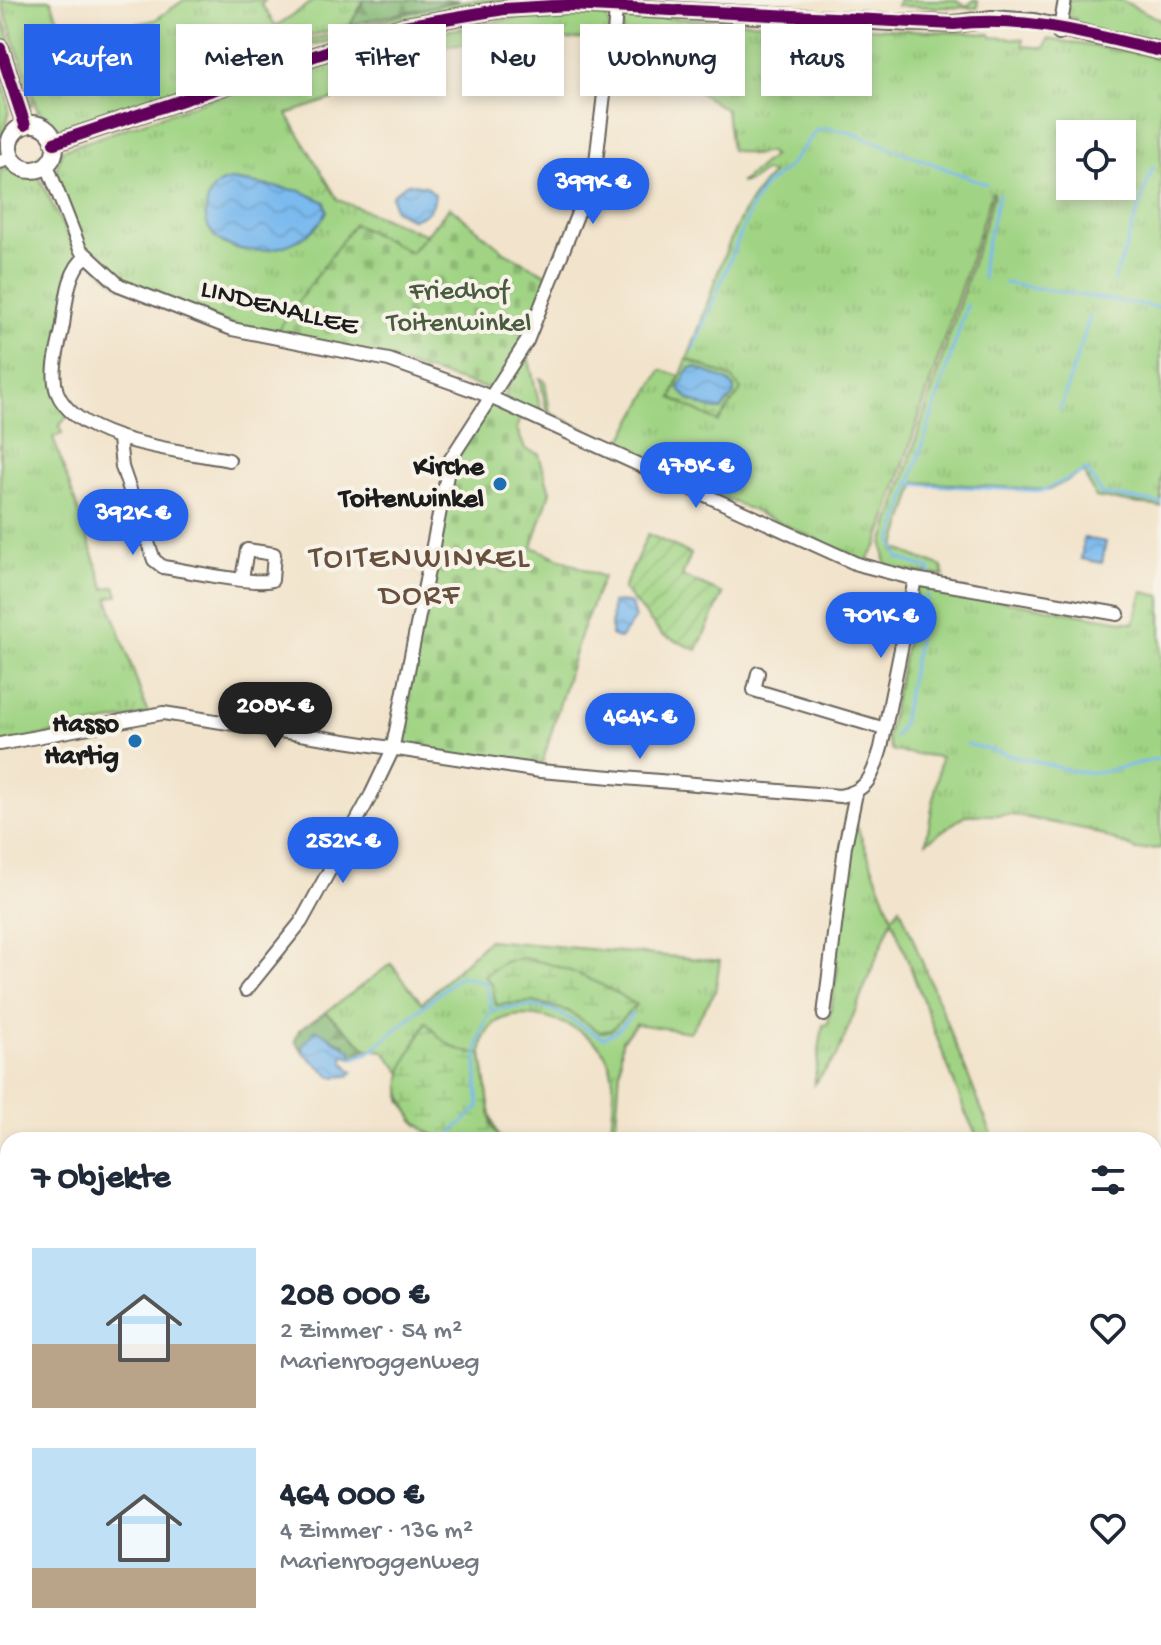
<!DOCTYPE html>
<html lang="de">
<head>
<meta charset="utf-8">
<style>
	body { margin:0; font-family:"Gochi Hand",sans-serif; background:#f2f2f3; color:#1f2937; height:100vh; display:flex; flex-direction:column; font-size:30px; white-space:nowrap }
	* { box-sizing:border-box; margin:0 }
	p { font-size:26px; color:#747a83 }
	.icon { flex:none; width:44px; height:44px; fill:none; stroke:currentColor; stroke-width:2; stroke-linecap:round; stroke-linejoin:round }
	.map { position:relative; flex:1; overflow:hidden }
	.side { position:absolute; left:0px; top:1132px; width:1162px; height:514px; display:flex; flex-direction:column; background:#fff; border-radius:24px 24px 0 0; box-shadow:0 4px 12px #0003 }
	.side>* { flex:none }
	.top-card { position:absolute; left:24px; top:24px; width:1114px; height:72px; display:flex; gap:16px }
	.controls { position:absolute; left:1056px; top:120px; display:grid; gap:16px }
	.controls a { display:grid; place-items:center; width:80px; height:80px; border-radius:0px; background:#fff; box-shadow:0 4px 12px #0003; font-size:40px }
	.price { position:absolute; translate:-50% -68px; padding:0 18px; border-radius:28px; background:#2563eb; color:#fff; font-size:26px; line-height:52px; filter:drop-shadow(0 2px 4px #0008) }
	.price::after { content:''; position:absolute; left:50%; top:48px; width:24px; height:18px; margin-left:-12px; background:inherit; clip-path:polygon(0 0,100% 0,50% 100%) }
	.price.active { background:#222; color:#fff }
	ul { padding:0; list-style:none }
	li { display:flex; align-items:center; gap:24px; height:200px; padding:0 32px }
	li span { display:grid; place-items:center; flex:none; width:224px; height:160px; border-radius:0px; color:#555 }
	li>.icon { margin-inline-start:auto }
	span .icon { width:96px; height:96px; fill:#fffc; stroke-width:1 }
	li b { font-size:34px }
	h2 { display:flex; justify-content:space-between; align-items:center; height:96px; padding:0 32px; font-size:34px }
	.chip { padding:0 28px; border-radius:0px; background:#fff; box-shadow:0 4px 12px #0003; font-size:28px; line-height:72px }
	.chip.active { background:#2563eb; color:#fff }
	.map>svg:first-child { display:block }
	.grass { fill:url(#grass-tufts); stroke:#5e7850; stroke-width:2; fill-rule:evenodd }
	.forest { fill:url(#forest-firs); stroke:#4e6947; stroke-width:2 }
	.wetland { fill:url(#wetland-marsh); stroke:#5e7850; stroke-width:2 }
	.cemetery { fill:url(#cemetery-stones); stroke:#5e7850; stroke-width:2 }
	.garden { fill:url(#garden-furrows); stroke:#5e7850; stroke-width:2 }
	.water { fill:url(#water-waves); stroke:#4b6b85; stroke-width:2 }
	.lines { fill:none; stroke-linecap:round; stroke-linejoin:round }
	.stream { stroke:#7abaee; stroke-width:3 }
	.minor-casing { stroke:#67625a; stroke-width:16 }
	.tertiary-casing { stroke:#67625a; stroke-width:20 }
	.minor { stroke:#fff; stroke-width:12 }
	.tertiary { stroke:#fff; stroke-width:16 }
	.bus-1-casing { stroke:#f7f3e8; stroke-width:18 }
	.bus-1 { stroke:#62005b; stroke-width:12 }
	.poi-dot { fill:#1f6fb2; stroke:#f7f3e8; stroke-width:3 }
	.labels { text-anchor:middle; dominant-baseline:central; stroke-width:8; stroke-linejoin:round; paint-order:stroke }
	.park-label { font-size:28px; fill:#4a5c40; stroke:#f7f3e8 }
	.street-label { font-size:28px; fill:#1c1c1c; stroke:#f7f3e8 }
	.poi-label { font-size:28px; font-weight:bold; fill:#1c1c1c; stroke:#f7f3e8; text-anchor:end }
	.quarter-label { font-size:32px; letter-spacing:2px; fill:#684f3e; stroke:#f7f3e8 }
</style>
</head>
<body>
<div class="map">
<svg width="1161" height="1645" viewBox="0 0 1161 1645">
	<defs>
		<pattern id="grass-tufts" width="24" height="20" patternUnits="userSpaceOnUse" patternTransform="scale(2)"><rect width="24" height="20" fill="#a0d484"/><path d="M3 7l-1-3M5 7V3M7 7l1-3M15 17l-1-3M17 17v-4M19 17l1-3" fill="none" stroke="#89b571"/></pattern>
		<pattern id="forest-firs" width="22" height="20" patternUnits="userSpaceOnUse" patternTransform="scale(2)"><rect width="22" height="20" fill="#80b672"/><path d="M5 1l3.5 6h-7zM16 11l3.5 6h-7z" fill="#68935d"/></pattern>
		<pattern id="wetland-marsh" width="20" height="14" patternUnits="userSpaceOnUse" patternTransform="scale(2)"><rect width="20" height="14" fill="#a0d484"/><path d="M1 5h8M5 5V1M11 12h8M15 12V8" fill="none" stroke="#89b571"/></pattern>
		<pattern id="cemetery-stones" width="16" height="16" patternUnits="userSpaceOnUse" patternTransform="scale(2)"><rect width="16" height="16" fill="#a0d484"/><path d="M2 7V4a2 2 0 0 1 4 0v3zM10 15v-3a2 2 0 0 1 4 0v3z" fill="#89b571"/></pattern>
		<pattern id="garden-furrows" width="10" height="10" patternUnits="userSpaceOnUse" patternTransform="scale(2)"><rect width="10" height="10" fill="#a0d484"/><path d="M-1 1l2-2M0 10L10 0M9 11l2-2" fill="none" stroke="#89b571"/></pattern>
		<pattern id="water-waves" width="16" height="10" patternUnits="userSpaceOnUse" patternTransform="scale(2)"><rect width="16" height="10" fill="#7abaee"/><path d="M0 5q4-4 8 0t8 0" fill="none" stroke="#699fcc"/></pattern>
	</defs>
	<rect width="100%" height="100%" fill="#f7f3e8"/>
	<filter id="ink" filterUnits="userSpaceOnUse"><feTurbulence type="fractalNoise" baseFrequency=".0125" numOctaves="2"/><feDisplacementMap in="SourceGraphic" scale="16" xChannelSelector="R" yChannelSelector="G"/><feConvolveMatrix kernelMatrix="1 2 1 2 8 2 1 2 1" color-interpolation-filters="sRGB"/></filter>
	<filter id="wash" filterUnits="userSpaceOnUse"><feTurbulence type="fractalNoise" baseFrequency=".006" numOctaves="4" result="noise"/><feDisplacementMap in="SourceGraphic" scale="32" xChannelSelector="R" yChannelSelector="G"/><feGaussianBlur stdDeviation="1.8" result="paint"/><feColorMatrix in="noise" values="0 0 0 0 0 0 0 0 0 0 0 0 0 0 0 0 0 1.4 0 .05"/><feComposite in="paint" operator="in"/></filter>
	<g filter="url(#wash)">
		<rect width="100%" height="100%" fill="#f2e4cc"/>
		<path class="grass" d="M 1,0 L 51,0 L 58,19 L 67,20 L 93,49 L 76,66 L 42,34 L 77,70 L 132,25 L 155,20 L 184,0 L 266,0 L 261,4 L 276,26 L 315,0 L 364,0 L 350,25 L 269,47 L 262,53 L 440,5 L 470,0 L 546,0 L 299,47 L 286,45 L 266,56 L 266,59 L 58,132 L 37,109 Z
			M 898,0 L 955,0 L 967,6 L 974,0 L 978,1 L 978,8 L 897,6 Z
			M 1065,0 L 1121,0 L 1161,20 L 1161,51 L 1074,30 L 1076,19 L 1062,16 Z
			M 0,10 L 32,105 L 25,108 L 0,31 Z
			M 568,12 L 605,14 L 610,28 L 608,53 L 588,53 L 586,39 L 499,42 L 500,50 L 487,51 L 485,43 L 446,46 L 406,59 L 408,74 L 287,114 L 338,200 L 427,235 L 411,252 L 272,338 L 119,285 L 86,257 L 50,174 L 56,171 L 62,150 L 379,41 L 442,28 L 443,31 C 487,25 525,13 568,12 Z
			M 629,16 L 990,34 L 991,37 L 1023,39 L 1023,46 L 1045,48 L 1047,39 L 1141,54 L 1161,60 L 1161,507 L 1095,497 L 1084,472 L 1049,490 L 916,482 L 895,548 L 942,567 L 944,576 L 886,568 L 883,544 L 994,194 L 992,192 L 878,544 L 866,562 L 548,418 L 540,378 L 545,381 L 550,413 L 619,445 L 661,370 L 680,376 L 672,398 L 732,378 L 687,359 C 713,299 725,222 772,174 L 764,171 L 750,181 L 740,183 L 773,156 L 770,152 L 754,155 L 731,150 L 726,110 L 691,87 L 695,41 L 626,38 L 623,46 L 623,23 ZM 1070,134 L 1122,134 L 1122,186 L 1070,186 Z
			M 0,72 C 11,106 12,112 0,145 Z
			M 12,166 L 39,177 L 74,249 L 82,259 L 75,270 L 54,374 L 71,412 L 60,425 L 62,434 L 53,437 L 105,589 L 115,586 L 118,595 L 108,598 L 148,714 L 0,744 L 0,170 Z
			M 527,352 L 542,415 L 509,400 L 504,394 Z
			M 918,583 L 932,589 L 1134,623 L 1143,592 L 1161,596 L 1161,848 L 1137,850 L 1090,830 L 1013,815 L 966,815 L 926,842 L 941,757 L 892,751 L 887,739 Z
			M 856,824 L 892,917 L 900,907 L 994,1140 L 979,1140 L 966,1114 L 892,919 L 837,1056 L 814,1084 L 823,1025 L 828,1024 L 838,967 L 831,966 L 845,846 Z
			M 488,940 L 720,961 L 715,992 L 690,1032 L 636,1024 L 622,1040 L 615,1140 L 610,1140 C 612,1113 619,1081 606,1056 C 590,1024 506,995 486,1034 C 478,1048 484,1067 486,1082 C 489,1103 490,1122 501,1140 L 434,1140 L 432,1135 L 416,1123 L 401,1100 L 402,1073 L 384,1051 L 367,1049 L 326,1012 L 391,964 L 422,1003 Z
			M 1161,1333 L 1161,1421 L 1154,1411 L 1154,1338 Z"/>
		<path class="forest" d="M 364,0 L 458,0 L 350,25 Z
			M 326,1012 L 367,1049 L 354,1058 L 344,1044 L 321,1033 L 303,1045 L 303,1052 L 295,1041 L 299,1030 Z
			M 8,1235 L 8,1638 L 95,1638 L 94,1645 L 0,1645 L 0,1238 Z"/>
		<path class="wetland" d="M 687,359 L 732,378 L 741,390 L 718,422 L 672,398 Z
			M 523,958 C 564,965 601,982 636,1005 L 611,1030 L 600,1032 L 568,1011 L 533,1002 L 496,1005 L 492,984 L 484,976 L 504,962 Z
			M 426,1022 C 442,1042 456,1053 482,1054 L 492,1126 L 501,1140 C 483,1140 462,1143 445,1139 C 418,1132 395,1102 402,1073 C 406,1056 419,1038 426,1022 Z"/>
		<path class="cemetery" d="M 450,207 L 506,253 L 552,277 L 528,332 L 494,386 L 485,388 L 389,360 L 272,338 L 354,224 L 411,252 Z
			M 492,397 L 524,410 L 517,429 L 525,449 L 539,454 L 550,492 L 532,547 L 603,577 L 579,638 L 540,771 L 392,751 L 445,479 Z"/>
		<path class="garden" d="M 648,534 L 691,554 L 682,576 L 723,594 L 697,650 L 662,635 L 623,589 Z"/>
		<path class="water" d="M 232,180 L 301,191 L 325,202 L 327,211 C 298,270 185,261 209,197 C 214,185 219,182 232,180 Z
			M 407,183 L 426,186 L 435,194 C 433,211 428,214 412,219 L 394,210 L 392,195 Z
			M 695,367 L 728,381 L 734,387 L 734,394 L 721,410 C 708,410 685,400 679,388 L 689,369 Z
			M 1084,538 L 1106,542 L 1102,563 L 1081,559 Z
			M 622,602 L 631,604 L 635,618 L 620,639 L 611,635 L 612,603 Z
			M 316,1029 L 352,1051 L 354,1058 L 343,1056 L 343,1062 L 353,1072 L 349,1076 L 332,1077 L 303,1052 L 303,1045 Z"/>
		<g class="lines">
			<path class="stream" d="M 983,279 L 982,264 L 999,194
				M 1114,281 L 1153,167
				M 1005,283 L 1161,308
				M 693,350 L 752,206 L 764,187 L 788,167 L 816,131 L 826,128 L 849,132 L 986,184
				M 1060,409 L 1090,317
				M 909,484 L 1042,491 L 1087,470 L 1101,494 L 1161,503
				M 930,574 L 930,569 L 898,558 L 892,541 L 967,305
				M 895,737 L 902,724 L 927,594
				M 967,744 L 1077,772 L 1102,772 L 1161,758
				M 354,1058 L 368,1053 L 459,976 L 486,983 L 492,1010 C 556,999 552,1012 603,1038 L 616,1032 L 632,1014
				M 452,1132 L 479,1107 C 476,1072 472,1042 491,1011"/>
		</g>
	</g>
	<g filter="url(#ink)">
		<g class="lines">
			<defs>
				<path id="minor" d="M 1059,34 L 1065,0
					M 0,162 L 11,158
					M 47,165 L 80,249 L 119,285 L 232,329 L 389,360 L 481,393 L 857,564 L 915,579 L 1118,614
					M 86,257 C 67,270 66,304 63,325 C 59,346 50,372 57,392 C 76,442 184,451 229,460
					M 119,439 L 122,467 L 154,560 L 163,567 C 184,570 257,586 272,580 L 274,554 L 247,550 L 242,579
					M 758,673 L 754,690 L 885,729
					M 0,744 L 163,713 L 540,771 L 840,796 C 869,791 873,774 881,748 L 915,579
					M 246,990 L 301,922 L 371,795 L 392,751 L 450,460 L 527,341 L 595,170 L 604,94 L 613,49 L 616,7
					M 824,1015 L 845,846 L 856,793"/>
				<path id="tertiary" d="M 0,48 L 25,125
					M9 147a23 23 0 1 1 46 0a23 23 0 1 1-46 0Z
					M 54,143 L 404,26 L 504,9 L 569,5 L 892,22 L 954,24 L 992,19 L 1034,22 L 1161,51"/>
			</defs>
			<use href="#minor" class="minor-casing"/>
			<use href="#tertiary" class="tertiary-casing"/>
			<use href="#minor" class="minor"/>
			<use href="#tertiary" class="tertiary"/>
			<defs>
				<path id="bus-1" d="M 0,48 L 25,125
					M 54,143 L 404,26 L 504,9 L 569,5 L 954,24 C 1026,15 1091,35 1161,51"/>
			</defs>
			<use href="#bus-1" class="bus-1-casing"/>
			<use href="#bus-1" class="bus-1"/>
		</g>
	</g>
	<g class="poi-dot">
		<circle cx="500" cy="484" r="8"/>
		<circle cx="135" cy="741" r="8"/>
	</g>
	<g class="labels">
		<g class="park-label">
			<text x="459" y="292">Friedhof<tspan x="459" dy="32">Toitenwinkel</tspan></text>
		</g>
		<g class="street-label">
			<text transform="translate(279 309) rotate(14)">LINDENALLEE</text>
		</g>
		<g class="poi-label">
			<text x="484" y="468">Kirche<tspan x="484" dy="32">Toitenwinkel</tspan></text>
			<text x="119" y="725">Hasso<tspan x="119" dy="32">Hartig</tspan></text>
		</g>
		<g class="quarter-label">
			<text x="420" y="560">TOITENWINKEL<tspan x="420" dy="37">DORF</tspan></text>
		</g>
	</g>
</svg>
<div class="controls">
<a><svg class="icon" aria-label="locate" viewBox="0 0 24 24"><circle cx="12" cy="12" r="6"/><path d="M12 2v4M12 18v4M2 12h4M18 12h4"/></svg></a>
</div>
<b class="price" style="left:593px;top:226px">399K €</b>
<b class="price" style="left:696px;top:510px">478K €</b>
<b class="price" style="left:133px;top:557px">392K €</b>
<b class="price" style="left:881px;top:660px">701K €</b>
<b class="price active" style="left:275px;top:750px">208K €</b>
<b class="price" style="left:640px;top:761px">464K €</b>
<b class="price" style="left:343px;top:885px">252K €</b>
<div class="top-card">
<a class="chip active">Kaufen</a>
<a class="chip">Mieten</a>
<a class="chip">Filter</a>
<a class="chip">Neu</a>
<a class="chip">Wohnung</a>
<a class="chip">Haus</a>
</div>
<section class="side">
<h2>7 Objekte<svg class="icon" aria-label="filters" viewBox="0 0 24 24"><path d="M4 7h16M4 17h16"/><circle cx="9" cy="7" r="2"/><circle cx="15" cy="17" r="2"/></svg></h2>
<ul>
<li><span style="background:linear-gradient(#bfe0f5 60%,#b9a48a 0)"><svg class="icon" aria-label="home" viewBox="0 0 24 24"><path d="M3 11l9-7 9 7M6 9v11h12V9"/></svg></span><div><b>208 000 €</b><p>2 Zimmer · 54 m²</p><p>Marienroggenweg</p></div><svg class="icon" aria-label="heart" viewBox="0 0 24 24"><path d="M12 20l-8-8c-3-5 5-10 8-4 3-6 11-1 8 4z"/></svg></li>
<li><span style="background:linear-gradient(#bfe0f5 75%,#b9a48a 0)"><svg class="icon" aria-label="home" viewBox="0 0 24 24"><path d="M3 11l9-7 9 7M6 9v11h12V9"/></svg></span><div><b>464 000 €</b><p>4 Zimmer · 136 m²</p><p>Marienroggenweg</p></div><svg class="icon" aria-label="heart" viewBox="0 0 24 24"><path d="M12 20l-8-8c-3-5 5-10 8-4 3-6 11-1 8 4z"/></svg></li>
</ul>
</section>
</div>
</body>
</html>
